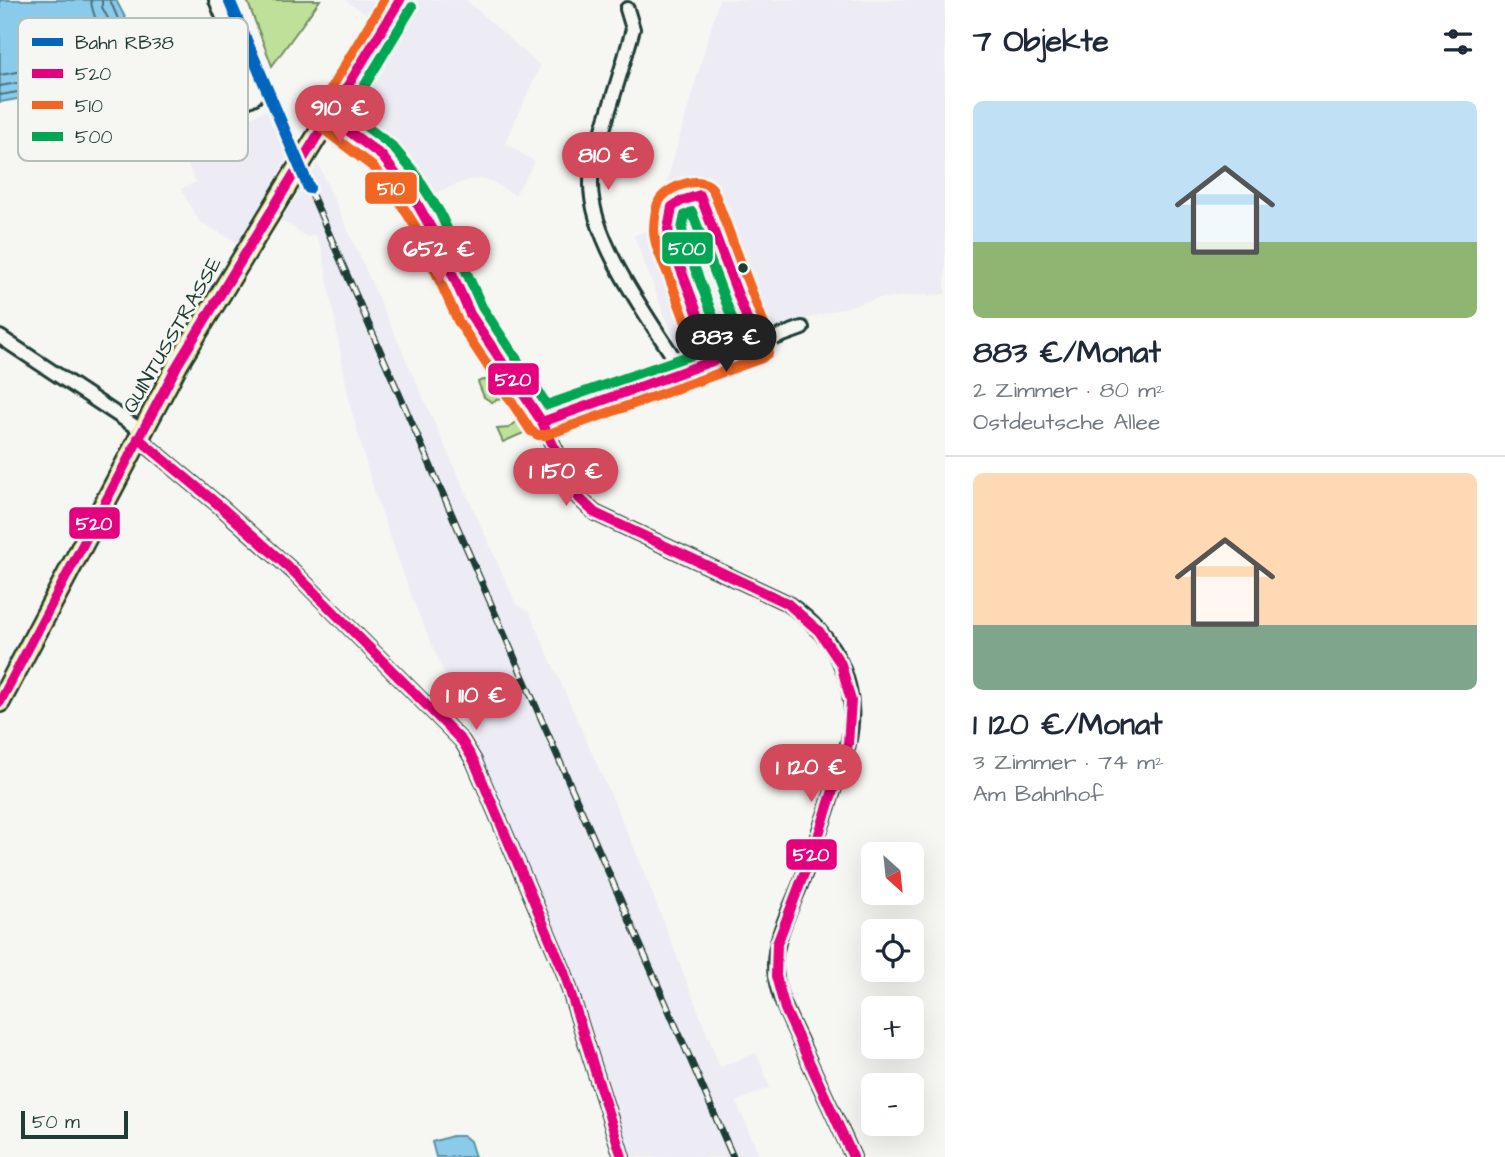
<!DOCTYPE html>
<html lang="de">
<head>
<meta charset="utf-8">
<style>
	body { margin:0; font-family:"Architects Daughter",sans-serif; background:#f2f2f3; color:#1f2937; height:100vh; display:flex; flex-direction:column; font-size:26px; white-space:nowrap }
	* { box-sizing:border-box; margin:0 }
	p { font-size:23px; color:#747a83 }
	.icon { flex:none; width:38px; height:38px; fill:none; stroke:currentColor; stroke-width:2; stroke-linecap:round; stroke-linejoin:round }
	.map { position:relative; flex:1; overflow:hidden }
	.sheet { display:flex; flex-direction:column; background:#fff; width:560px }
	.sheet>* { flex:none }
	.needle { width:46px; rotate:153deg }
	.tools { position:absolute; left:861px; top:842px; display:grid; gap:14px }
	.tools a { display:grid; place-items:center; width:63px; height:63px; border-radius:10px; background:#fff; box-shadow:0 7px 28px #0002; font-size:35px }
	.scale { position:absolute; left:21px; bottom:18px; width:107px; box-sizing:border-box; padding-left:7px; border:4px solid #1f3d34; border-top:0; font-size:19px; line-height:24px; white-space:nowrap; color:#1f3d34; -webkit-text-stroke:5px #f6f6f2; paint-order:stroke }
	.price { position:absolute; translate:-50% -60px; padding:0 16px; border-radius:24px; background:#d1495b; color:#fff; font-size:23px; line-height:46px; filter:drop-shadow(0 2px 4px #0008) }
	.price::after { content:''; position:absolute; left:50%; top:42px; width:21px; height:16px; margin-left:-10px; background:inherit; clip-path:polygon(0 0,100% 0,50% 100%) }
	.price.on { background:#222; color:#fff }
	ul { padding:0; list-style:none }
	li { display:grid; align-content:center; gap:14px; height:371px; padding:0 28px }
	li+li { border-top:2px solid #e0e1e3 }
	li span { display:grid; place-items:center; height:217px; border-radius:10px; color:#555 }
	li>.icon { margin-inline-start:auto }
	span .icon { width:126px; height:126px; fill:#fffc; stroke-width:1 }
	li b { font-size:30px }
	h2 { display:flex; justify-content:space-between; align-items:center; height:84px; padding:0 28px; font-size:30px }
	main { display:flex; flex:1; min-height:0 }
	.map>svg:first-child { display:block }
	.built { fill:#edebf4 }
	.green { fill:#bfe099; stroke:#6f8e66; stroke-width:2 }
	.water { fill:#8acaeb; stroke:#5f92a2; stroke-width:2 }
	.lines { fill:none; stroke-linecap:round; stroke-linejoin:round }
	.shore { stroke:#4a757d; stroke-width:2 }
	.minor-casing { stroke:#1f3d34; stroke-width:18 }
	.primary-casing { stroke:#1f3d34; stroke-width:24 }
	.minor { stroke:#f6f6f2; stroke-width:12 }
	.primary { stroke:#f9e181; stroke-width:19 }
	.rail-casing { stroke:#1f3d34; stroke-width:7 }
	.rail { stroke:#f6f6f2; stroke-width:4.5; stroke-dasharray:13; stroke-linecap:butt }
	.bus-1-casing { stroke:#f6f6f2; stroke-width:16 }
	.bus-2-casing { stroke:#f6f6f2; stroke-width:16 }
	.bus-3-casing { stroke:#f6f6f2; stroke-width:16 }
	.bus-1 { stroke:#e5007d; stroke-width:10 }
	.bus-2 { stroke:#f26522; stroke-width:10 }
	.bus-3 { stroke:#00a651; stroke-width:10 }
	.rail-1-casing { stroke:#f6f6f2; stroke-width:18 }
	.rail-1 { stroke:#0065bd; stroke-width:12 }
	.bus-dot { fill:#1f3d34; stroke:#f6f6f2; stroke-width:2.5 }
	.labels { text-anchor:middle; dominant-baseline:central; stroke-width:6; stroke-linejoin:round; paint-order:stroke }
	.street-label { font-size:21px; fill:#1f3d34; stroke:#f6f6f2 }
	.key { fill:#f6f6f2; stroke:#b6beb9; stroke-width:2 }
	.key-label { font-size:19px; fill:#1f3d34 }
	.line-badge { stroke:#f6f6f2; stroke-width:2.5 }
	.badge-label { font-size:19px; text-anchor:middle; font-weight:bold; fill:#fff }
</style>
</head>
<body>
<main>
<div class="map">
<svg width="945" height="1157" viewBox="0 0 945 1157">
	<rect width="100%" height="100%" fill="#f6f6f2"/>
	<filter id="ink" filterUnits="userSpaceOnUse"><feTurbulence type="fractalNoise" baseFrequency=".0143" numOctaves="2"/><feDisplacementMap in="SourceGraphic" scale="14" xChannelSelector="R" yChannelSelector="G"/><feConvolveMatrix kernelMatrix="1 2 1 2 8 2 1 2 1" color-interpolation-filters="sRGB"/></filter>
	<g filter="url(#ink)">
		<path class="built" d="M 345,0 L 385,0 L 373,19 Z
			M 418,0 L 466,0 L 540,66 L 505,143 L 535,162 L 515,195 L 487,179 L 468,180 L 430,195 L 395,140 L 363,114 L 361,94 Z
			M 719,0 L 945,0 L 945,294 L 879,298 L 780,326 L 684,365 L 634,236 L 654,227 Z
			M 268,109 L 288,155 L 242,245 L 199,221 L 181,189 L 196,182 L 181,151 Z
			M 318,164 L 516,604 L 529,612 L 636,852 L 720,1067 L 756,1053 L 770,1087 L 736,1102 L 760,1157 L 627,1157 L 572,967 L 414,603 L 374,491 L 350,405 L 322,249 L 316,235 L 307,237 L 281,220 Z"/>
		<path class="green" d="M 247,0 L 320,0 L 272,66 Z
			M 482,380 C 498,380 500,386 508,399 L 501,398 L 492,402 L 484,397 L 478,382 Z
			M 516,422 L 528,431 L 503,442 L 497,429 L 509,428 Z"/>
		<path class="water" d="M 0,0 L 116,0 L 128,23 L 133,67 L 104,84 L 0,102 Z
			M 452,1136 L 464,1136 L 470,1141 L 475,1157 L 436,1157 L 432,1142 Z"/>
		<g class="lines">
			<path class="shore" d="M 0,75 L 94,59 L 104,54 C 106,34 92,19 91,0
				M 0,86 L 98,69 L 115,59 L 113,28 L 102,7 L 102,0
				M 0,95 L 101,78 L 124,64 L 121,26 L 110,0"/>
			<defs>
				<path id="minor" d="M 216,0 L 255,97 L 247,101
					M 627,9 L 633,29 C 624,62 614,94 604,126 C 599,145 591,164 591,183 C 590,242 652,322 683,372
					M 330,117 L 382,156 L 414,198 L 436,237 L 470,314 L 542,422 L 578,497 L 595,513 L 787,603 C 836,637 861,684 848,744 C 844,761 837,778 832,794 C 822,825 812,855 800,885 C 790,911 775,937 775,965 C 775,995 793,1024 804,1050 C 820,1086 837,1121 853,1157
					M 0,337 L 142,431
					M 542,422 L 802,328
					M 138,438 L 221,507 L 295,573 L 462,741 L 474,761 L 564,972 L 622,1157"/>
				<path id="primary" d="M 0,702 L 178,364 L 400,0"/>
			</defs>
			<use href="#minor" class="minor-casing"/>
			<use href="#primary" class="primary-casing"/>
			<use href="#minor" class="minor"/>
			<use href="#primary" class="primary"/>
			<defs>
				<path id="rail" d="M 309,188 L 733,1157"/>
			</defs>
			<use href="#rail" class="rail-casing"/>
			<use href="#rail" class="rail"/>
			<defs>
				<path id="bus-1" d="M 330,117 L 382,156 L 414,198 L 436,237 L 470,314 L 542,422 L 578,497 L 595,513 L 787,603 L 819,631 L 841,664 L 851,701 L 848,744 L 817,840 L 777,944 L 776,976 L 785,1009 L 853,1157
					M 542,422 L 757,345 L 700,195 L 681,201 L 672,207 L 668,229 L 671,243 L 715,360
					M 138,438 L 221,507 L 295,573 L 462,741 L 474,761 L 564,972 L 622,1157
					M 0,702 L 178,364 L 400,0"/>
				<path id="bus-2" d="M 384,0 L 318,110 L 317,122 L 322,128 L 372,166 L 391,188 L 415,226 L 458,321 L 531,431 L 538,435 L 546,435 L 762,358 L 768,353 L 770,340 L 713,190 C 703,174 672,185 661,198 C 656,204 654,221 654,230 C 654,245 663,262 669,276 C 678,302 688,327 697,353"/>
				<path id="bus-3" d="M 412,7 L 348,113 L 392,146 L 414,172 L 440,213 L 482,307 L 547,405 L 697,353
					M 692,212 L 739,337 L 723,343 L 684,239 L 682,229 L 685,215 Z"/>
			</defs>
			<use href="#bus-1" class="bus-1-casing"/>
			<use href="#bus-2" class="bus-2-casing"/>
			<use href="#bus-3" class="bus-3-casing"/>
			<use href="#bus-1" class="bus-1"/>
			<use href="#bus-2" class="bus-2"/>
			<use href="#bus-3" class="bus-3"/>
			<defs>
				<path id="rail-1" d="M 229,0 L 309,188"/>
			</defs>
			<use href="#rail-1" class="rail-1-casing"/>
			<use href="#rail-1" class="rail-1"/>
		</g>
	</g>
	<circle class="bus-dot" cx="743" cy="268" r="6"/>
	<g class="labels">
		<g class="street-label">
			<text transform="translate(172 335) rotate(-60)">QUINTUSSTRASSE</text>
		</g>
	</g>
	<rect x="18" y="18" width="230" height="143" rx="10" class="key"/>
	<rect x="32" y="38" width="31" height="8" fill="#0065bd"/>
	<rect x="32" y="69" width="31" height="9" fill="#e5007d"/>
	<rect x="32" y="101" width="31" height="8" fill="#f26522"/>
	<rect x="32" y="132" width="31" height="9" fill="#00a651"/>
	<g class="key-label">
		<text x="75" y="49">Bahn RB38</text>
		<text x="75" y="80">520</text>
		<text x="75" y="112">510</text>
		<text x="75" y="143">500</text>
	</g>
	<g class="line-badge">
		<rect x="364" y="171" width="54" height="34" rx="7" fill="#f26522"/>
		<rect x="661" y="231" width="53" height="34" rx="7" fill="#00a651"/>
		<rect x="487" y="362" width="53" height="34" rx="7" fill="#e5007d"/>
		<rect x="68" y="506" width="53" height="34" rx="7" fill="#e5007d"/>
		<rect x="785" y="838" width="53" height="33" rx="7" fill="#e5007d"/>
	</g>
	<g class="badge-label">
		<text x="391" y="195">510</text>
		<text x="687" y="255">500</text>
		<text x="513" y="386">520</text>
		<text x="94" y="530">520</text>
		<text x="811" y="861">520</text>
	</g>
</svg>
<div class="tools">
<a><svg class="needle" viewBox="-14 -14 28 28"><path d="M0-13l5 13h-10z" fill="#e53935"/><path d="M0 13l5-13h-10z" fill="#747a83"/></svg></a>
<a><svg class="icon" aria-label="locate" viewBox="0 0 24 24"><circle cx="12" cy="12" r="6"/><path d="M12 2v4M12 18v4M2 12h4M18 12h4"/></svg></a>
<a>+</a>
<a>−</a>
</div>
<div class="scale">50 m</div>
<b class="price" style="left:340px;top:145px">910 €</b>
<b class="price" style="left:608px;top:192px">810 €</b>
<b class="price" style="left:439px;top:286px">652 €</b>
<b class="price on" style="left:726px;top:374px">883 €</b>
<b class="price" style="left:566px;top:508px">1 150 €</b>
<b class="price" style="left:476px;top:732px">1 110 €</b>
<b class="price" style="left:811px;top:804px">1 120 €</b>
</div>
<section class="sheet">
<h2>7 Objekte<svg class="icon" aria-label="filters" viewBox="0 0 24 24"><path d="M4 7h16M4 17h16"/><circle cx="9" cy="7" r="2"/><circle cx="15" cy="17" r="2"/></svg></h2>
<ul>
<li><span style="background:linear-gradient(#bfe0f5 65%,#8fb573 0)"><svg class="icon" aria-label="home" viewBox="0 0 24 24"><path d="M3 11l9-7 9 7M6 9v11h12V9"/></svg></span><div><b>883 €/Monat</b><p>2 Zimmer · 80 m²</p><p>Ostdeutsche Allee</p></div></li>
<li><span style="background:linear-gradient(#ffd9b3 70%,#7fa58c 0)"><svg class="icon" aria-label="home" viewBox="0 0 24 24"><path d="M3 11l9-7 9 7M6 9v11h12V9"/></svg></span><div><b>1 120 €/Monat</b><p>3 Zimmer · 74 m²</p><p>Am Bahnhof</p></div></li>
</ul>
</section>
</main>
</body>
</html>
